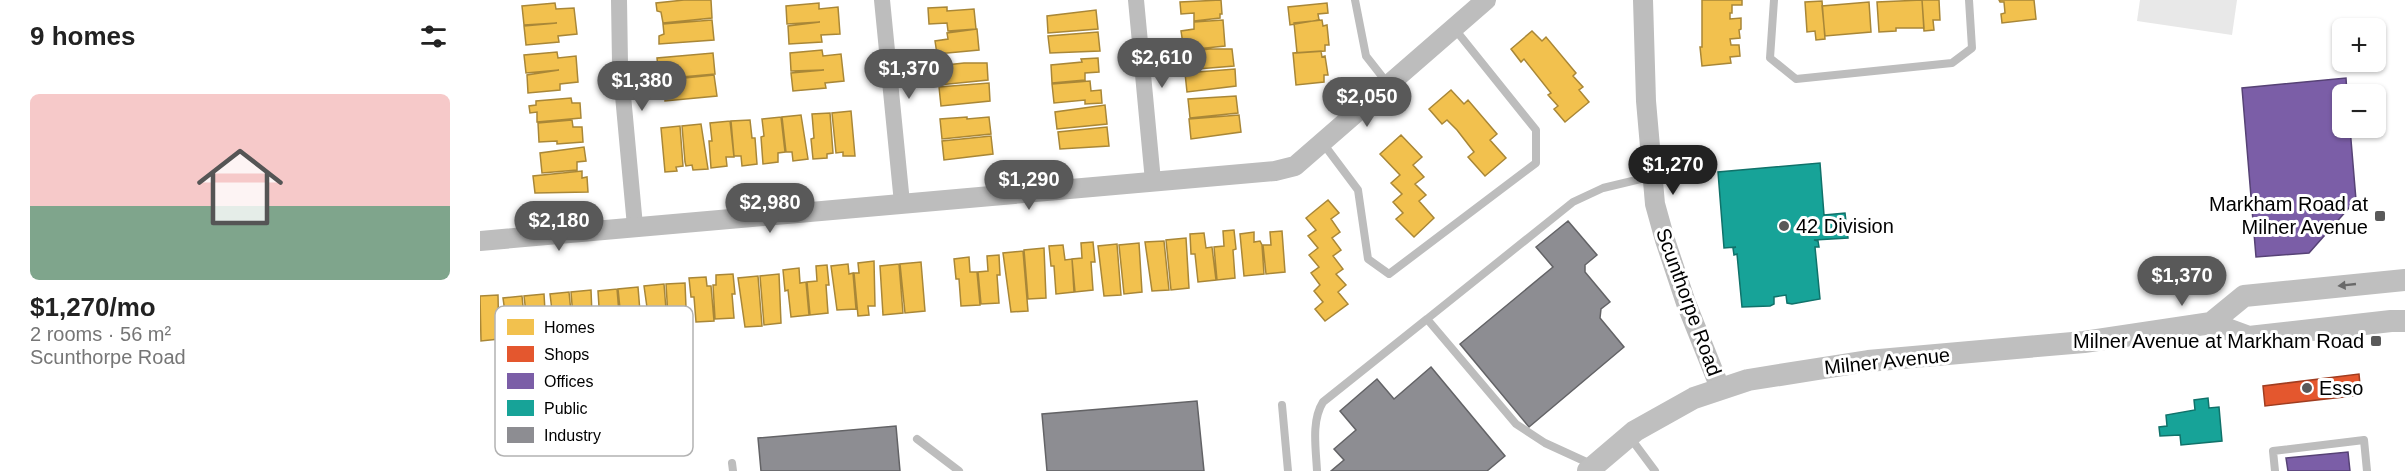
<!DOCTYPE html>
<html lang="en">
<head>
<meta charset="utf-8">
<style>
	body { margin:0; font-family:Arial,sans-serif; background:#f2f2f2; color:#222; height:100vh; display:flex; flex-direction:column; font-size:22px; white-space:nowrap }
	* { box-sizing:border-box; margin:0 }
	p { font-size:20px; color:#767676 }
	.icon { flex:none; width:33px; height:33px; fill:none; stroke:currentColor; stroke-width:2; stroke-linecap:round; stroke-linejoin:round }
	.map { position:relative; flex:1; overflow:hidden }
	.side { display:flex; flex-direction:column; background:#fff; width:480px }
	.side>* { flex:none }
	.tools { position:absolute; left:1852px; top:18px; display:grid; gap:12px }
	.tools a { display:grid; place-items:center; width:54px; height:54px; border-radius:9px; background:#fff; box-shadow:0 2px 4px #0004; font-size:30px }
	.price { position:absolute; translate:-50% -51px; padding:0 14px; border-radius:21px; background:#595959; color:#fff; font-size:20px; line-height:39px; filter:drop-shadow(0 2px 3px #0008) }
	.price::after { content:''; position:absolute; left:50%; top:36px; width:18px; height:14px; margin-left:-9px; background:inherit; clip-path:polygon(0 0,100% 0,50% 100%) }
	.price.active { background:#222; color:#fff }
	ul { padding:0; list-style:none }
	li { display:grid; align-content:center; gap:12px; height:318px; padding:0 30px }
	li+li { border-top:2px solid #e0e0e0 }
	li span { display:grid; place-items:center; height:186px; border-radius:9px; color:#555 }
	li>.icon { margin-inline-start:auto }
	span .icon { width:108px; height:108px; fill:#fffc; stroke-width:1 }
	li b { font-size:26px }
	h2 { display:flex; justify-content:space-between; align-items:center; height:72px; padding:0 30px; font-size:26px }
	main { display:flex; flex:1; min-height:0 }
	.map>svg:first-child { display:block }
	.green { fill:#e8e8e8 }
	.homes { fill:#f2c14e; stroke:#a98737; stroke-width:1.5 }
	.shops { fill:#e4572e; stroke:#a03d20; stroke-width:1.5 }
	.offices { fill:#7b5ea7; stroke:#564275; stroke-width:1.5 }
	.public { fill:#17a398; stroke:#10726a; stroke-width:1.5 }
	.industry { fill:#8d8d92; stroke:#636366; stroke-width:1.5 }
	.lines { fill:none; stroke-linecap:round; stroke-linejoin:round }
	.service { stroke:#bdbdbd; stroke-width:8 }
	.minor { stroke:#bdbdbd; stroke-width:16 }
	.tertiary { stroke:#bdbdbd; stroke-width:20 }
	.secondary { stroke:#bfbfbf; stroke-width:22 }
	.oneway { fill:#696969 }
	.poi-dot { fill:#595959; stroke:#fff; stroke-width:2 }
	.labels { text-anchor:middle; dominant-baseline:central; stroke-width:6; stroke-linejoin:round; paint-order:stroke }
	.poi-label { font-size:20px; fill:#000; stroke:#fff; text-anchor:end }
	.street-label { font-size:20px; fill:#000; stroke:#fff }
	.key { fill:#fff; stroke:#b2b2b2; stroke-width:1.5 }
	.key-label { font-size:16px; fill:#000 }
</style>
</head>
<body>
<main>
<section class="side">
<h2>9 homes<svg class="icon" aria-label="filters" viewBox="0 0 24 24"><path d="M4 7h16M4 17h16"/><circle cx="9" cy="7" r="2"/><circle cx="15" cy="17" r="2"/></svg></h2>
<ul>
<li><span style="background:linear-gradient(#f6c9c9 60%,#7fa58c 0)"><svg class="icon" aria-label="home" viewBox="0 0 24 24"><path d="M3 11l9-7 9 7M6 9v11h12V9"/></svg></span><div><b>$1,270/mo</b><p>2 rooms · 56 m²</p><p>Scunthorpe Road</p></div></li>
</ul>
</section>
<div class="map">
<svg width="1925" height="471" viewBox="0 0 1925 471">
	<rect width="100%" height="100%" fill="#fff"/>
	<path class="green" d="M 1660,0 L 1757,0 L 1752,35 L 1657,21 Z"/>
	<path class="homes" d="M 204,0 L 231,0 L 232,18 L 183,23 L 181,12 L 177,11 L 176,3 Z
		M 741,0 L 742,14 L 740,14 L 740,18 L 714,21 L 714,13 L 701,14 L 700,2 Z
		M 1222,0 L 1262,0 L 1262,5 L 1252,5 L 1252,13 L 1250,13 L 1250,19 L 1261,18 L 1261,29 L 1259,30 L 1260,38 L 1250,39 L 1251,45 L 1259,45 L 1260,56 L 1250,57 L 1251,63 L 1222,66 L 1220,47 L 1222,47 Z
		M 1442,0 L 1459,0 L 1460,20 L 1453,20 L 1454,30 L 1444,31 Z
		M 1442,0 L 1444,28 L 1416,28 L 1416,31 L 1399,32 L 1397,2 Z
		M 1519,0 L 1554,0 L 1556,19 L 1522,23 L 1521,14 L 1525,13 L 1524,2 L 1520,2 Z
		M 1342,1 L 1345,39 L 1336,40 L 1335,31 L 1327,32 L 1325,2 Z
		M 1389,2 L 1391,32 L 1345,36 L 1342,6 Z
		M 75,3 L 76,9 L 94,8 L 97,34 L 78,36 L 79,42 L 46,45 L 44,26 L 77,23 L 44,25 L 42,6 Z
		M 339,3 L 339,9 L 358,7 L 360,34 L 341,35 L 342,42 L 309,44 L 308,26 L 340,22 L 307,24 L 306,6 Z
		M 847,3 L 848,13 L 838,14 L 839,20 L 810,25 L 808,7 Z
		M 467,7 L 467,11 L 494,9 L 496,29 L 468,31 L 467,23 L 449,24 L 448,8 Z
		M 616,10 L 618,29 L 568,33 L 567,16 Z
		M 232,20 L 234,40 L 179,44 L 179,36 L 184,34 L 183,24 Z
		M 743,20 L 745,46 L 716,49 L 715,43 L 703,44 L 701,31 L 714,29 L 714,22 Z
		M 842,20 L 843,26 L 847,25 L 849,45 L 845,45 L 845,51 L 817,53 L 814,23 Z
		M 497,29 L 499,50 L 457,54 L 455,41 L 468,39 L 467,33 Z
		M 1052,31 L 1062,41 L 1066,37 L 1096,73 L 1093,76 L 1103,87 L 1099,90 L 1109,102 L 1085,122 L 1074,109 L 1078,106 L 1068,95 L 1071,93 L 1044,59 L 1041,62 L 1031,49 Z
		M 618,32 L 620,51 L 570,53 L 568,36 Z
		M 730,49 L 752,49 L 754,66 L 705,70 L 703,52 Z
		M 342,50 L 343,56 L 361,54 L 364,81 L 345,83 L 346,88 L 313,91 L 311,73 L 344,70 L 311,71 L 310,53 Z
		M 841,51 L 842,57 L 845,56 L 848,75 L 844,75 L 844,82 L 816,85 L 813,53 Z
		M 77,52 L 78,58 L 96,56 L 98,82 L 80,84 L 80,90 L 48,93 L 47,75 L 79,70 L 46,73 L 44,55 Z
		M 233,53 L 235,74 L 179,79 L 177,58 Z
		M 618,58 L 619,72 L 605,73 L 605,80 L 572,83 L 571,65 L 602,62 L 601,59 Z
		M 484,63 L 507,63 L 508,80 L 459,85 L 457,66 Z
		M 755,69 L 756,86 L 707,92 L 705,73 Z
		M 234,75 L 237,96 L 185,101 L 185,80 Z
		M 610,81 L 611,91 L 621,90 L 622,103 L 605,104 L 605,100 L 574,103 L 572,84 Z
		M 509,83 L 510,101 L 461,106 L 459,87 Z
		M 971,90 L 984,104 L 988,100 L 1017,134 L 1010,140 L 1026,158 L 1005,176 L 988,157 L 994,152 L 977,130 L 967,120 L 962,124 L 949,109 Z
		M 756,96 L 758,113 L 710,118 L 708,99 Z
		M 91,98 L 92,103 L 100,103 L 101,118 L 57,122 L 57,112 L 50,113 L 49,106 L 56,105 L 56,101 Z
		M 625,105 L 627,124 L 577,129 L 575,112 Z
		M 371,111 L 375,156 L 363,156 L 363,152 L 356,153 L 352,113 Z
		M 350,113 L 353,153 L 347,154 L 347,158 L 333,159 L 331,139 L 334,138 L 332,114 Z
		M 321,115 L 328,159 L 313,161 L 312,152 L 306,152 L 302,117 Z
		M 759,115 L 761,132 L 711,139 L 709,119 Z
		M 301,117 L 305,152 L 298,153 L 298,162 L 283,164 L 281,137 L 284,136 L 282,119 Z
		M 487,117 L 487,119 L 509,117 L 511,134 L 462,139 L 460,119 Z
		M 92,120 L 93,127 L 102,127 L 103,142 L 77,144 L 77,141 L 59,142 L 58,123 Z
		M 270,120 L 272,138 L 275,138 L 277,164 L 262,166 L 261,156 L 254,156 L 251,121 Z
		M 250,121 L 254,157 L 246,157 L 247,166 L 231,168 L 229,141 L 232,141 L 230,123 Z
		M 221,124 L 228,169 L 213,170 L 212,165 L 206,166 L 205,162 L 202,126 Z
		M 200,126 L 203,166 L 196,167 L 197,171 L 185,172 L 181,128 Z
		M 627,127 L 629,146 L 580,149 L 578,132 Z
		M 921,135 L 942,157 L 933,165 L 944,177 L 935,184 L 946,195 L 939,201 L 954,218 L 934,237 L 916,219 L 923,213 L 913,202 L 922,194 L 911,183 L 920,175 L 900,154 Z
		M 511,136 L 513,154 L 464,160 L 462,141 Z
		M 104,147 L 106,161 L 97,162 L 97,170 L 62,173 L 60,153 Z
		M 102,171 L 102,178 L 107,177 L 108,192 L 55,193 L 53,176 Z
		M 848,200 L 859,213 L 851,219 L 860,232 L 852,238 L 861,250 L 853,256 L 863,269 L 856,274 L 866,285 L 858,292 L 868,304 L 845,321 L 835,309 L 843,302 L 834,291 L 840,285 L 831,273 L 839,267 L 829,255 L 838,248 L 828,236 L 836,230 L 826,218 Z
		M 754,230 L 756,249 L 753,250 L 755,278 L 737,280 L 734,247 L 744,246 L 743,231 Z
		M 802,231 L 805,272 L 786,274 L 783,245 L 791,245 L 790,232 Z
		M 774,232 L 774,242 L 780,241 L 782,245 L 784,274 L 764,276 L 760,234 Z
		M 724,233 L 726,248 L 732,247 L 736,280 L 718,282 L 715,254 L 711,254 L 710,234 Z
		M 706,238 L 709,288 L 691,290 L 686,240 Z
		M 684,241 L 689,290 L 672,291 L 665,242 Z
		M 613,242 L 615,262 L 611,262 L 613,290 L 595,292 L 592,259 L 602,258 L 601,243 Z
		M 659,243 L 662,292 L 644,294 L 639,245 Z
		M 637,244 L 641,295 L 624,296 L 618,246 Z
		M 583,245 L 585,260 L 592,259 L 594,292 L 576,294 L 574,266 L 571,266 L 569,246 Z
		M 564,248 L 566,298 L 548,299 L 544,250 Z
		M 543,251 L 548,311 L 531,312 L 523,253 Z
		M 519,255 L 520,275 L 517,275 L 519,303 L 501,304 L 498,272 L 508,271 L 507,256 Z
		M 489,257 L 490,272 L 497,272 L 500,305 L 481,306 L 479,279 L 476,279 L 474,259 Z
		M 394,261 L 395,306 L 388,306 L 389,315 L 378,316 L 374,273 L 379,273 L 378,263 Z
		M 441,262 L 445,311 L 425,313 L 420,264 Z
		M 368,264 L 369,274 L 373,273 L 376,309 L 357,310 L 351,266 Z
		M 419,264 L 423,313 L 403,315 L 400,266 Z
		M 347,265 L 349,285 L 346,285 L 348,313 L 330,315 L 327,282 L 337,281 L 336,266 Z
		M 319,268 L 320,283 L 326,282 L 329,315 L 311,317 L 308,290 L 305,291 L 303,270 Z
		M 253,274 L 255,294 L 252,294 L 254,318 L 235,319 L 233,285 L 236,285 L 236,275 Z
		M 299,274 L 301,323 L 284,325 L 280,276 Z
		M 278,276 L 282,326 L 265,327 L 258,278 Z
		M 226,277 L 227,286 L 231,286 L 234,321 L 216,322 L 214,297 L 211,297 L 209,278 Z
		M 205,283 L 207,332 L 189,333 L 186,284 Z
		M 184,284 L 188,335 L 171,336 L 164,286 Z
		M 158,287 L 162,336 L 143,338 L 138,289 Z
		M 137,289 L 141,337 L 121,339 L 118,291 Z
		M 111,290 L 113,340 L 95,342 L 91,292 Z
		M 89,292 L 94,342 L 76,344 L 70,294 Z
		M 64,294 L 67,345 L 50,347 L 44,296 Z
		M 18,295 L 19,339 L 1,341 L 0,296 Z
		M 42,296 L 47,347 L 30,349 L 23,298 Z"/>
	<path class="shops" d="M 1879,374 L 1881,395 L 1785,406 L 1783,386 Z"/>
	<path class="offices" d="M 1866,78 L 1867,94 L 1863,94 L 1863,128 L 1870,128 L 1876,200 L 1829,253 L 1776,257 L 1762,88 Z
		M 1868,452 L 1870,471 L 1808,471 L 1806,458 Z"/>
	<path class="public" d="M 1340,163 L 1344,215 L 1365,213 L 1368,238 L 1334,240 L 1338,241 L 1339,247 L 1335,247 L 1340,299 L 1312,304 L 1307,303 L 1306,295 L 1294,297 L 1294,304 L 1290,306 L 1262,307 L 1257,254 L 1254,255 L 1253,248 L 1256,247 L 1244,248 L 1238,172 Z
		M 1728,398 L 1729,408 L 1739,407 L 1742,441 L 1701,445 L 1700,435 L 1680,436 L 1679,427 L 1687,426 L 1686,415 L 1715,410 L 1714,400 Z"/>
	<path class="industry" d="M 1088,221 L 1117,255 L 1105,265 L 1105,272 L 1130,302 L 1121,309 L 1120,318 L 1144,347 L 1049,427 L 980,344 L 1073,267 L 1056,247 Z
		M 951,367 L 1025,456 L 1007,471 L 851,471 L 864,460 L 854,449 L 876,430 L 860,411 L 897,379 L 914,399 Z
		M 717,401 L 724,471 L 567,471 L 562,414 Z
		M 416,426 L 420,471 L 281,471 L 278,438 Z"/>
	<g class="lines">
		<path class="service" d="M 875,0 L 886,56 L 908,84
			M 1294,0 L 1290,58 L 1316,79 L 1472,63 L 1492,48 L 1489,0
			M 842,142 L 878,190 L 888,259 L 909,274 L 1056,163 L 1056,130 L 974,28
			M 802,405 L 808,471
			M 1149,436 L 1175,471
			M 437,439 L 479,471
			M 252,463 L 253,471
			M 1113,465 L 1065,443 L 1036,424 L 947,319 L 1093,202 L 1123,188 L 1173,176
			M 837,471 C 836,449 831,421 843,402 L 947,319
			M 1795,471 L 1793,451 L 1884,440 L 1887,471"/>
		<path class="minor" d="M 139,0 L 140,63 L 155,226
			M 402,0 L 422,203
			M 656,0 L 673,181"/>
		<path class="tertiary" d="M 1163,0 L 1166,101 L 1175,204 L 1185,240 L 1206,303 L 1240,388
			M 0,241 L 795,171 L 815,166 L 1006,0"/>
		<path class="secondary" d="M 1731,323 L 1764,296 L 1925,280
			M 1108,471 L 1155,431 L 1214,398 L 1268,380 L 1388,361 L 1604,342 L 1731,323 L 1769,337 L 1911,321 L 1925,321"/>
	</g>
	<defs><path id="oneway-solid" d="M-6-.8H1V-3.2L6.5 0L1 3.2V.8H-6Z" transform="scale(1.5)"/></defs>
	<use class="oneway" href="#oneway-solid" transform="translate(1867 285) rotate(174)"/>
	<g class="poi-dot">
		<rect x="1894" y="210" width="12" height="12" rx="3"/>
		<circle cx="1304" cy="226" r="6"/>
		<rect x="1890" y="335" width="12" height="12" rx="3"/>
		<circle cx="1827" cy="388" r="6"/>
	</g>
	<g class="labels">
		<g class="poi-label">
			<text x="1888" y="204">Markham Road at<tspan x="1888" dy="23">Milner Avenue</tspan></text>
			<text x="1316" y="226" text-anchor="start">42 Division</text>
			<text x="1884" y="341">Milner Avenue at Markham Road</text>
			<text x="1839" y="388" text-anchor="start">Esso</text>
		</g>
		<g class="street-label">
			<text transform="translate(1209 302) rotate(70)">Scunthorpe Road</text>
			<text transform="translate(1407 361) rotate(-6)">Milner Avenue</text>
		</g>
	</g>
	<rect x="15" y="306" width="198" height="150" rx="9" class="key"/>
	<rect x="27" y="319" width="27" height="16" fill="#f2c14e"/>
	<rect x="27" y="346" width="27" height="16" fill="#e4572e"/>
	<rect x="27" y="373" width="27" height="16" fill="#7b5ea7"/>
	<rect x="27" y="400" width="27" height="16" fill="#17a398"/>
	<rect x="27" y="427" width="27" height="16" fill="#8d8d92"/>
	<g class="key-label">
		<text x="64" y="333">Homes</text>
		<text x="64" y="360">Shops</text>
		<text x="64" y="387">Offices</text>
		<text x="64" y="414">Public</text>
		<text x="64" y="441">Industry</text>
	</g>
</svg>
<div class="tools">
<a>+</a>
<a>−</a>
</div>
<b class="price" style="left:682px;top:89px">$2,610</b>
<b class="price" style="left:429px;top:100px">$1,370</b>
<b class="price" style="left:162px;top:112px">$1,380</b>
<b class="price" style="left:887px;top:128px">$2,050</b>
<b class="price active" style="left:1193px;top:196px">$1,270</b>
<b class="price" style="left:549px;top:211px">$1,290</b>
<b class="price" style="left:290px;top:234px">$2,980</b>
<b class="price" style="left:79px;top:252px">$2,180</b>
<b class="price" style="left:1702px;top:307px">$1,370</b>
</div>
</main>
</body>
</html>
